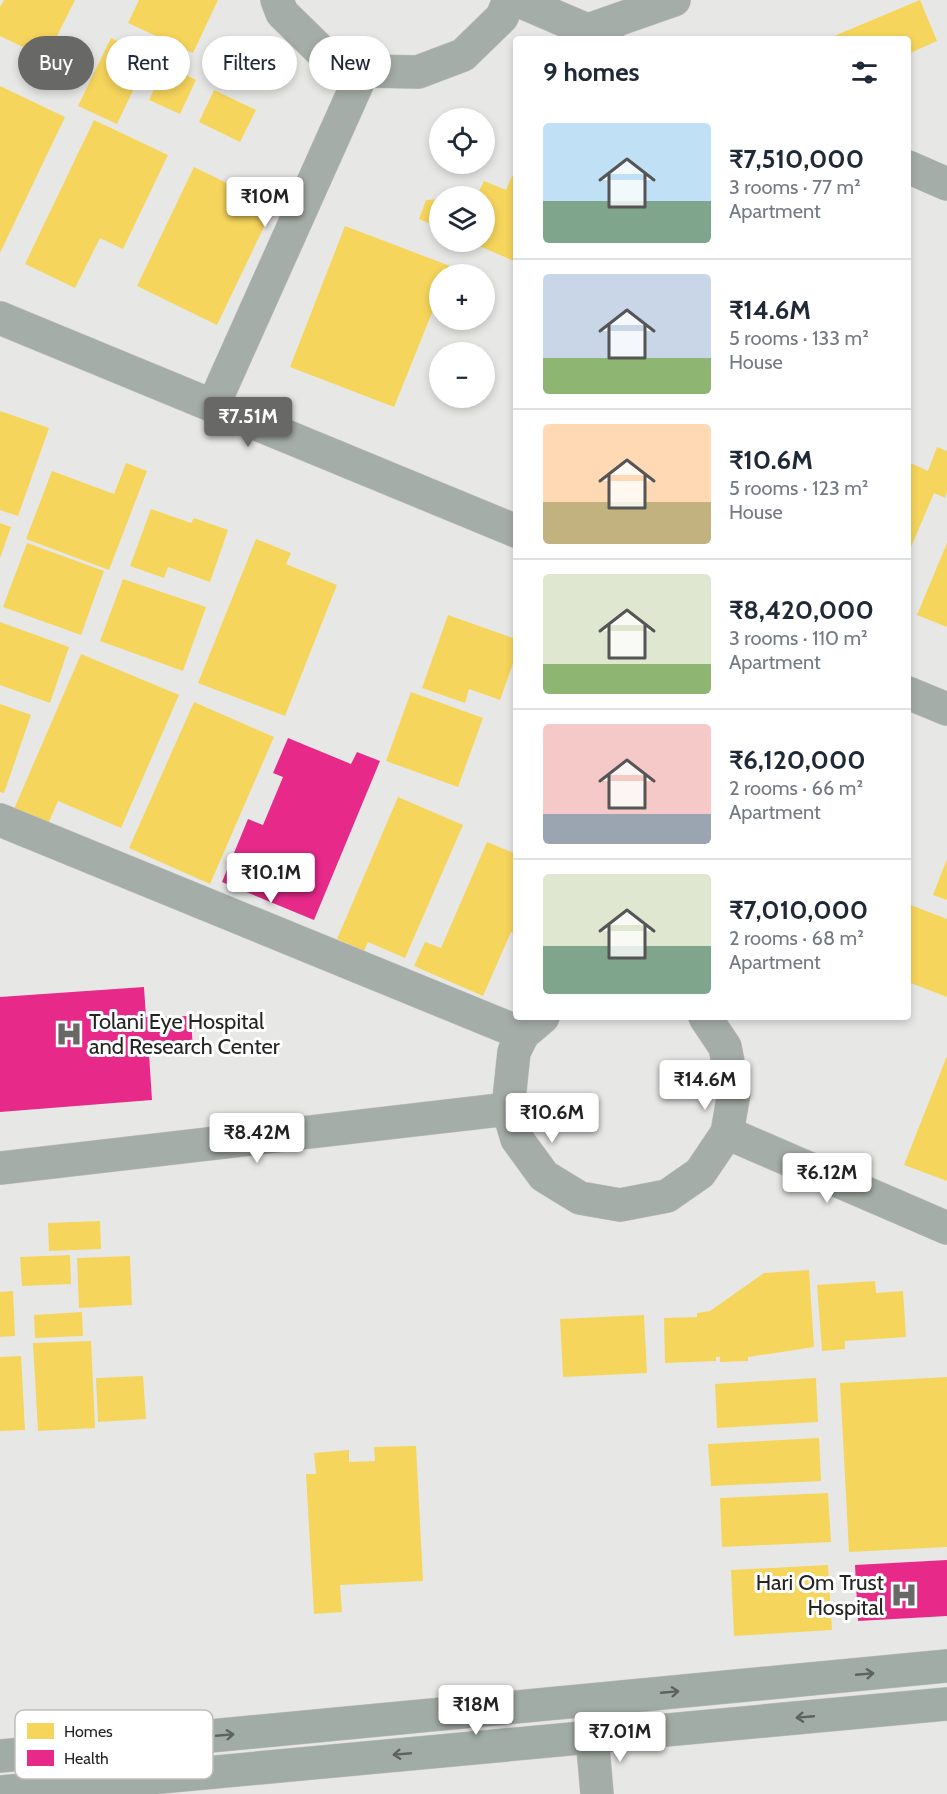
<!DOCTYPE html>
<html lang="en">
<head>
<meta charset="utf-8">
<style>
	body { margin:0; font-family:Cabin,sans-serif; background:#f2f2f3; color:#1f2937; height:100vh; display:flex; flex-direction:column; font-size:22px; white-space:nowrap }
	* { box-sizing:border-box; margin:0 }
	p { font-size:20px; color:#747a83 }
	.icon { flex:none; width:33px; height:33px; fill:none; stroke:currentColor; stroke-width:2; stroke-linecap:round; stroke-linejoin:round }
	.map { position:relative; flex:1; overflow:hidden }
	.drawer { position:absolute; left:513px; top:36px; width:398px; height:984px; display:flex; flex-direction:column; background:#fff; border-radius:6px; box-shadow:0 3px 9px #0003 }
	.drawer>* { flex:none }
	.top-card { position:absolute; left:18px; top:36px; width:405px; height:54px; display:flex; gap:12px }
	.controls { position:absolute; left:429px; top:108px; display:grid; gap:12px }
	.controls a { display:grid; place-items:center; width:66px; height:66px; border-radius:50%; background:#fff; box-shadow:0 3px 9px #0003; font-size:30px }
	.price { position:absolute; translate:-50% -51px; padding:0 14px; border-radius:6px; background:#fff; color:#222; font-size:20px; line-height:39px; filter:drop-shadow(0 2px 3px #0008) }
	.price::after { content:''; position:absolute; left:50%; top:36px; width:18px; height:14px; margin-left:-9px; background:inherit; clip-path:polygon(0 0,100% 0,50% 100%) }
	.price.on { background:#686967; color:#fff }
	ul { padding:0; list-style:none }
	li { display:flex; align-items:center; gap:18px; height:150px; padding:0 30px }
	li+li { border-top:2px solid #e0e1e3 }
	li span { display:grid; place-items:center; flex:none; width:168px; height:120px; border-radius:6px; color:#555 }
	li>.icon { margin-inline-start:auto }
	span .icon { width:72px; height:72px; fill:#fffc; stroke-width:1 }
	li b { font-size:26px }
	h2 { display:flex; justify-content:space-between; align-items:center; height:72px; padding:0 30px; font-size:26px }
	.pill { padding:0 21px; border-radius:27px; background:#fff; box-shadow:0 3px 9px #0003; font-size:21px; line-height:54px }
	.pill.on { background:#686967; color:#fff }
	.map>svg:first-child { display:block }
	.homes { fill:#f6d55c }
	.health { fill:#e7298a }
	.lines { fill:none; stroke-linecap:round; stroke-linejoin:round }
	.minor-casing { stroke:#c4c5c3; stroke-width:34 }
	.tertiary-casing { stroke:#c4c5c3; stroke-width:34 }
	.secondary-casing { stroke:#c4c5c3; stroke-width:34 }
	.minor { stroke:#a5ada8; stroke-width:33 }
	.tertiary { stroke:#a5ada8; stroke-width:33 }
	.secondary { stroke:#a2aca6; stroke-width:33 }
	.oneway { stroke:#5d625e }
	.labels { text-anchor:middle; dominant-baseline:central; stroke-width:6; stroke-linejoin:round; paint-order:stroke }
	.poi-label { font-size:22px; fill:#242523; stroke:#fff; text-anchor:start }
	.key { fill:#fff; stroke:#bdbebd; stroke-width:1.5 }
	.key-label { font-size:16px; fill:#242523 }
</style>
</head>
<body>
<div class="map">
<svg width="947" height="1794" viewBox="0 0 947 1794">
	<rect width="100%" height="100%" fill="#e7e8e6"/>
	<path class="homes" d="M 4,0 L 75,0 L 46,58 L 0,36 L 0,7 Z
		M 139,0 L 218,0 L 193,53 L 128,23 Z
		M 920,0 L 937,41 L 908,54 L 908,39 L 827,39 Z
		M 111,38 L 149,57 L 117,124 L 78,106 Z
		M 166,65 L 196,80 L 180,114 L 149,100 Z
		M 0,86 L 65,117 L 0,253 Z
		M 214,90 L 256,110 L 240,142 L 199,122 Z
		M 94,120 L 168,155 L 123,249 L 100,238 L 75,288 L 25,264 Z
		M 194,167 L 274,206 L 217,325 L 137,286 Z
		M 512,176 L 516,178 L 516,257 L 514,261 L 470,242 L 484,242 L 484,196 L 477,196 L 484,181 L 506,190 Z
		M 440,199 L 440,228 L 419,219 L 426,200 Z
		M 345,226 L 450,266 L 447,274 L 440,274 L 440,293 L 394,407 L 290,367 Z
		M 0,411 L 49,428 L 18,516 L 0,510 Z
		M 937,447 L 947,451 L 947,492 L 945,498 L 934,493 L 908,554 L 908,462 L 928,471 Z
		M 126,463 L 147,471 L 109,570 L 26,539 L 52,471 L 114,494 Z
		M 151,509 L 191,523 L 194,518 L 228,530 L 210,582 L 168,567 L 164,578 L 130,566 Z
		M 0,523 L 11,527 L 0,558 Z
		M 256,539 L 291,553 L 286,564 L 337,585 L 285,716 L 198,683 Z
		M 27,543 L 104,571 L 81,635 L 3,607 Z
		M 947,543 L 947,627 L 917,615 Z
		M 123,579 L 206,607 L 183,671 L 100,641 Z
		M 448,615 L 516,639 L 516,655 L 500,700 L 469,689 L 465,703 L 422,688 Z
		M 0,622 L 69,647 L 50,703 L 0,685 Z
		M 81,654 L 179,695 L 121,828 L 58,801 L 48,824 L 14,809 Z
		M 411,692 L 483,718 L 458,787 L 386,761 Z
		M 194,702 L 274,737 L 210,884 L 129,848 Z
		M 0,704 L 31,715 L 4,793 L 0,792 Z
		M 398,797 L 463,825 L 405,958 L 368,942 L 364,951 L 337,939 Z
		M 487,842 L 516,854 L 516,934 L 511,932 L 483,996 L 414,966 L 425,942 L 441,948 Z
		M 947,859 L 947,900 L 933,895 Z
		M 908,904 L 947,919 L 947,997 L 908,982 Z
		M 947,1056 L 947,1181 L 904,1165 Z
		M 100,1221 L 101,1249 L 49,1251 L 48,1223 Z
		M 70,1255 L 71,1284 L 22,1286 L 20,1257 Z
		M 130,1256 L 132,1305 L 79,1308 L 77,1258 Z
		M 809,1270 L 814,1347 L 748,1357 L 748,1361 L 720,1362 L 720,1357 L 716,1357 L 716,1361 L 665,1363 L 664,1318 L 697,1317 L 697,1313 L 710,1311 L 764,1273 Z
		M 875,1281 L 876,1293 L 903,1291 L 906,1337 L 845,1341 L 845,1349 L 822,1351 L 817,1285 Z
		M 13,1291 L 15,1336 L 0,1337 L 0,1292 Z
		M 82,1312 L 83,1336 L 35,1338 L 34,1315 Z
		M 644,1315 L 647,1373 L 563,1377 L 560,1319 Z
		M 91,1341 L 95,1428 L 38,1431 L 33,1343 Z
		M 21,1356 L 25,1430 L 0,1431 L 0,1357 Z
		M 143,1376 L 146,1419 L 98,1422 L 96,1378 Z
		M 947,1377 L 947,1547 L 849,1552 L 840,1383 Z
		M 816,1378 L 818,1422 L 717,1428 L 715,1384 Z
		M 819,1438 L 821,1481 L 711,1486 L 708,1444 Z
		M 416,1446 L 423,1581 L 340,1585 L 342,1612 L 314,1614 L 306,1474 L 316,1474 L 314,1453 L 349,1450 L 349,1462 L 375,1461 L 374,1447 Z
		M 828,1493 L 831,1542 L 722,1547 L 720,1498 Z
		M 828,1565 L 832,1630 L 734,1636 L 731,1570 Z"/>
	<path class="health" d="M 288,738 L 351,764 L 357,752 L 380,761 L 314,920 L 222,882 L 248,819 L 263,825 L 283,777 L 273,773 Z
		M 144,987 L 146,1017 L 191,1016 L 193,1052 L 149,1054 L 152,1100 L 0,1112 L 0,997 Z
		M 947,1560 L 947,1616 L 858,1621 L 855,1565 Z"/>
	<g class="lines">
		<defs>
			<path id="minor" d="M 277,0 L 282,13 L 327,57 L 363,71 L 418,72 L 463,55 L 502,17 L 509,0
				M 517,0 L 608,39
				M 588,30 L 674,0
				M 908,167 L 947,184
				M 213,406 L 363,71
				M 0,820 L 523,1034
				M 543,1017 L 523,1034 L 514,1052 L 508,1109 L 517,1139 L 544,1176 L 580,1198 L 620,1205 L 667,1196 L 700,1173 L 727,1133 L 734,1093 L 725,1047 L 705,1017
				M 727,1133 L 947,1228
				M 0,1168 L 508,1109
				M 592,1736 L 597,1794"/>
			<path id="tertiary" d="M 0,318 L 516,531
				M 908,693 L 947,709"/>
			<path id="secondary" d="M 0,1756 L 947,1666
				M 0,1792 L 947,1704"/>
		</defs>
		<use href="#minor" class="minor-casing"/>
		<use href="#tertiary" class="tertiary-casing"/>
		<use href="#secondary" class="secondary-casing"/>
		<use href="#minor" class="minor"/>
		<use href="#tertiary" class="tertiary"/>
		<use href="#secondary" class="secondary"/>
	</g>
	<defs><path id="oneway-shaft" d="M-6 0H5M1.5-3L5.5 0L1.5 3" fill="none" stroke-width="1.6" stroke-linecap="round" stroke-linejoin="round" transform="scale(1.5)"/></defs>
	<g class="oneway">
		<use href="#oneway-shaft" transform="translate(865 1674) rotate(-5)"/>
		<use href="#oneway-shaft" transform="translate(670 1692) rotate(-5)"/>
		<use href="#oneway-shaft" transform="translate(805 1717) rotate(175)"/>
		<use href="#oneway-shaft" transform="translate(225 1735) rotate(-5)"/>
		<use href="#oneway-shaft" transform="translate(402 1754) rotate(175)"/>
	</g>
	<defs>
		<symbol id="hospital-bare" viewBox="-9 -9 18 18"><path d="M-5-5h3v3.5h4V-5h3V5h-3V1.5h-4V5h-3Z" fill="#686967" stroke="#fff" stroke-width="2.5" paint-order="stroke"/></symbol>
	</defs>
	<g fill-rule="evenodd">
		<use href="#hospital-bare" x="50" y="1015" width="38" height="38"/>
		<use href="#hospital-bare" x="885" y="1576" width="38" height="38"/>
	</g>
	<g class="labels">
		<g class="poi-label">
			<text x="89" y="1021">Tolani Eye Hospital<tspan x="89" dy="25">and Research Center</tspan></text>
			<text x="884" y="1582" text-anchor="end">Hari Om Trust<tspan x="884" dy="25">Hospital</tspan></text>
		</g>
	</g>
	<rect x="15" y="1710" width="198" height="69" rx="9" class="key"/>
	<rect x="27" y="1723" width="27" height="16" fill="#f6d55c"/>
	<rect x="27" y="1750" width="27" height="16" fill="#e7298a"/>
	<g class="key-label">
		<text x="64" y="1737">Homes</text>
		<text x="64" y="1764">Health</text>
	</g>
</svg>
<div class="controls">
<a><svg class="icon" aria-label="locate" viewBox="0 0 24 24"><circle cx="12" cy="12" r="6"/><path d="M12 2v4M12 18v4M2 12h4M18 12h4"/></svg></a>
<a><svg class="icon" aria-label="layers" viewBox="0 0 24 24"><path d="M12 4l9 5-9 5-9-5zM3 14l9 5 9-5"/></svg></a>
<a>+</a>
<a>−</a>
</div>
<b class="price" style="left:265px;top:228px">₹10M</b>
<b class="price on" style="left:248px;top:448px">₹7.51M</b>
<b class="price" style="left:271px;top:904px">₹10.1M</b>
<b class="price" style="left:705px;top:1111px">₹14.6M</b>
<b class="price" style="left:552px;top:1144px">₹10.6M</b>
<b class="price" style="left:257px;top:1164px">₹8.42M</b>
<b class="price" style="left:827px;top:1204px">₹6.12M</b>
<b class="price" style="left:476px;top:1736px">₹18M</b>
<b class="price" style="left:620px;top:1763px">₹7.01M</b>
<div class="top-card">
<a class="pill on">Buy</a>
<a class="pill">Rent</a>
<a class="pill">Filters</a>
<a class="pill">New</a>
</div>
<section class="drawer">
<h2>9 homes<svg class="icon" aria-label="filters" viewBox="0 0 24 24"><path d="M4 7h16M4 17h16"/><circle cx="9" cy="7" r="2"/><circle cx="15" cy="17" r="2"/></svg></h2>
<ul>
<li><span style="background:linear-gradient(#bfe0f5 65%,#7fa58c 0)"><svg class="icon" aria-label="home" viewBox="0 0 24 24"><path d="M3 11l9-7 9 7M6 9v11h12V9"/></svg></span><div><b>₹7,510,000</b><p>3 rooms · 77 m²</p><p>Apartment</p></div></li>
<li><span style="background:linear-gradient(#c9d6e8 70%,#8fb573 0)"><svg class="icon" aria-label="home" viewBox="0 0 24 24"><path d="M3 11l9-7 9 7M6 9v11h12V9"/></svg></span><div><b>₹14.6M</b><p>5 rooms · 133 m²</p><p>House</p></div></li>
<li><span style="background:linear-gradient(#ffd9b3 65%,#c2b280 0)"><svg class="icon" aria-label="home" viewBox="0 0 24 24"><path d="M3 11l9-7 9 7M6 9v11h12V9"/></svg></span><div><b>₹10.6M</b><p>5 rooms · 123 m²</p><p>House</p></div></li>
<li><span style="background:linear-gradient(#dfe7d0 75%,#8fb573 0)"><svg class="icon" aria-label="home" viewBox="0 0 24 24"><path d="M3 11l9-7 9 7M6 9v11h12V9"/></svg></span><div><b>₹8,420,000</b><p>3 rooms · 110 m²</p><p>Apartment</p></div></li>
<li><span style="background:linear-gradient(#f6c9c9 75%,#9aa5b1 0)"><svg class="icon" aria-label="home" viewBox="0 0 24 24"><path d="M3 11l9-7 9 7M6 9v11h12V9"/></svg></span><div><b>₹6,120,000</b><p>2 rooms · 66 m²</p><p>Apartment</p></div></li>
<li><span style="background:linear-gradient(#dfe7d0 60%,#7fa58c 0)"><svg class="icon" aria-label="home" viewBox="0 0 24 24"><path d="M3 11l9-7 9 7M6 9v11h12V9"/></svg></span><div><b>₹7,010,000</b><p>2 rooms · 68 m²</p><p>Apartment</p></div></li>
</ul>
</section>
</div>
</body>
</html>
